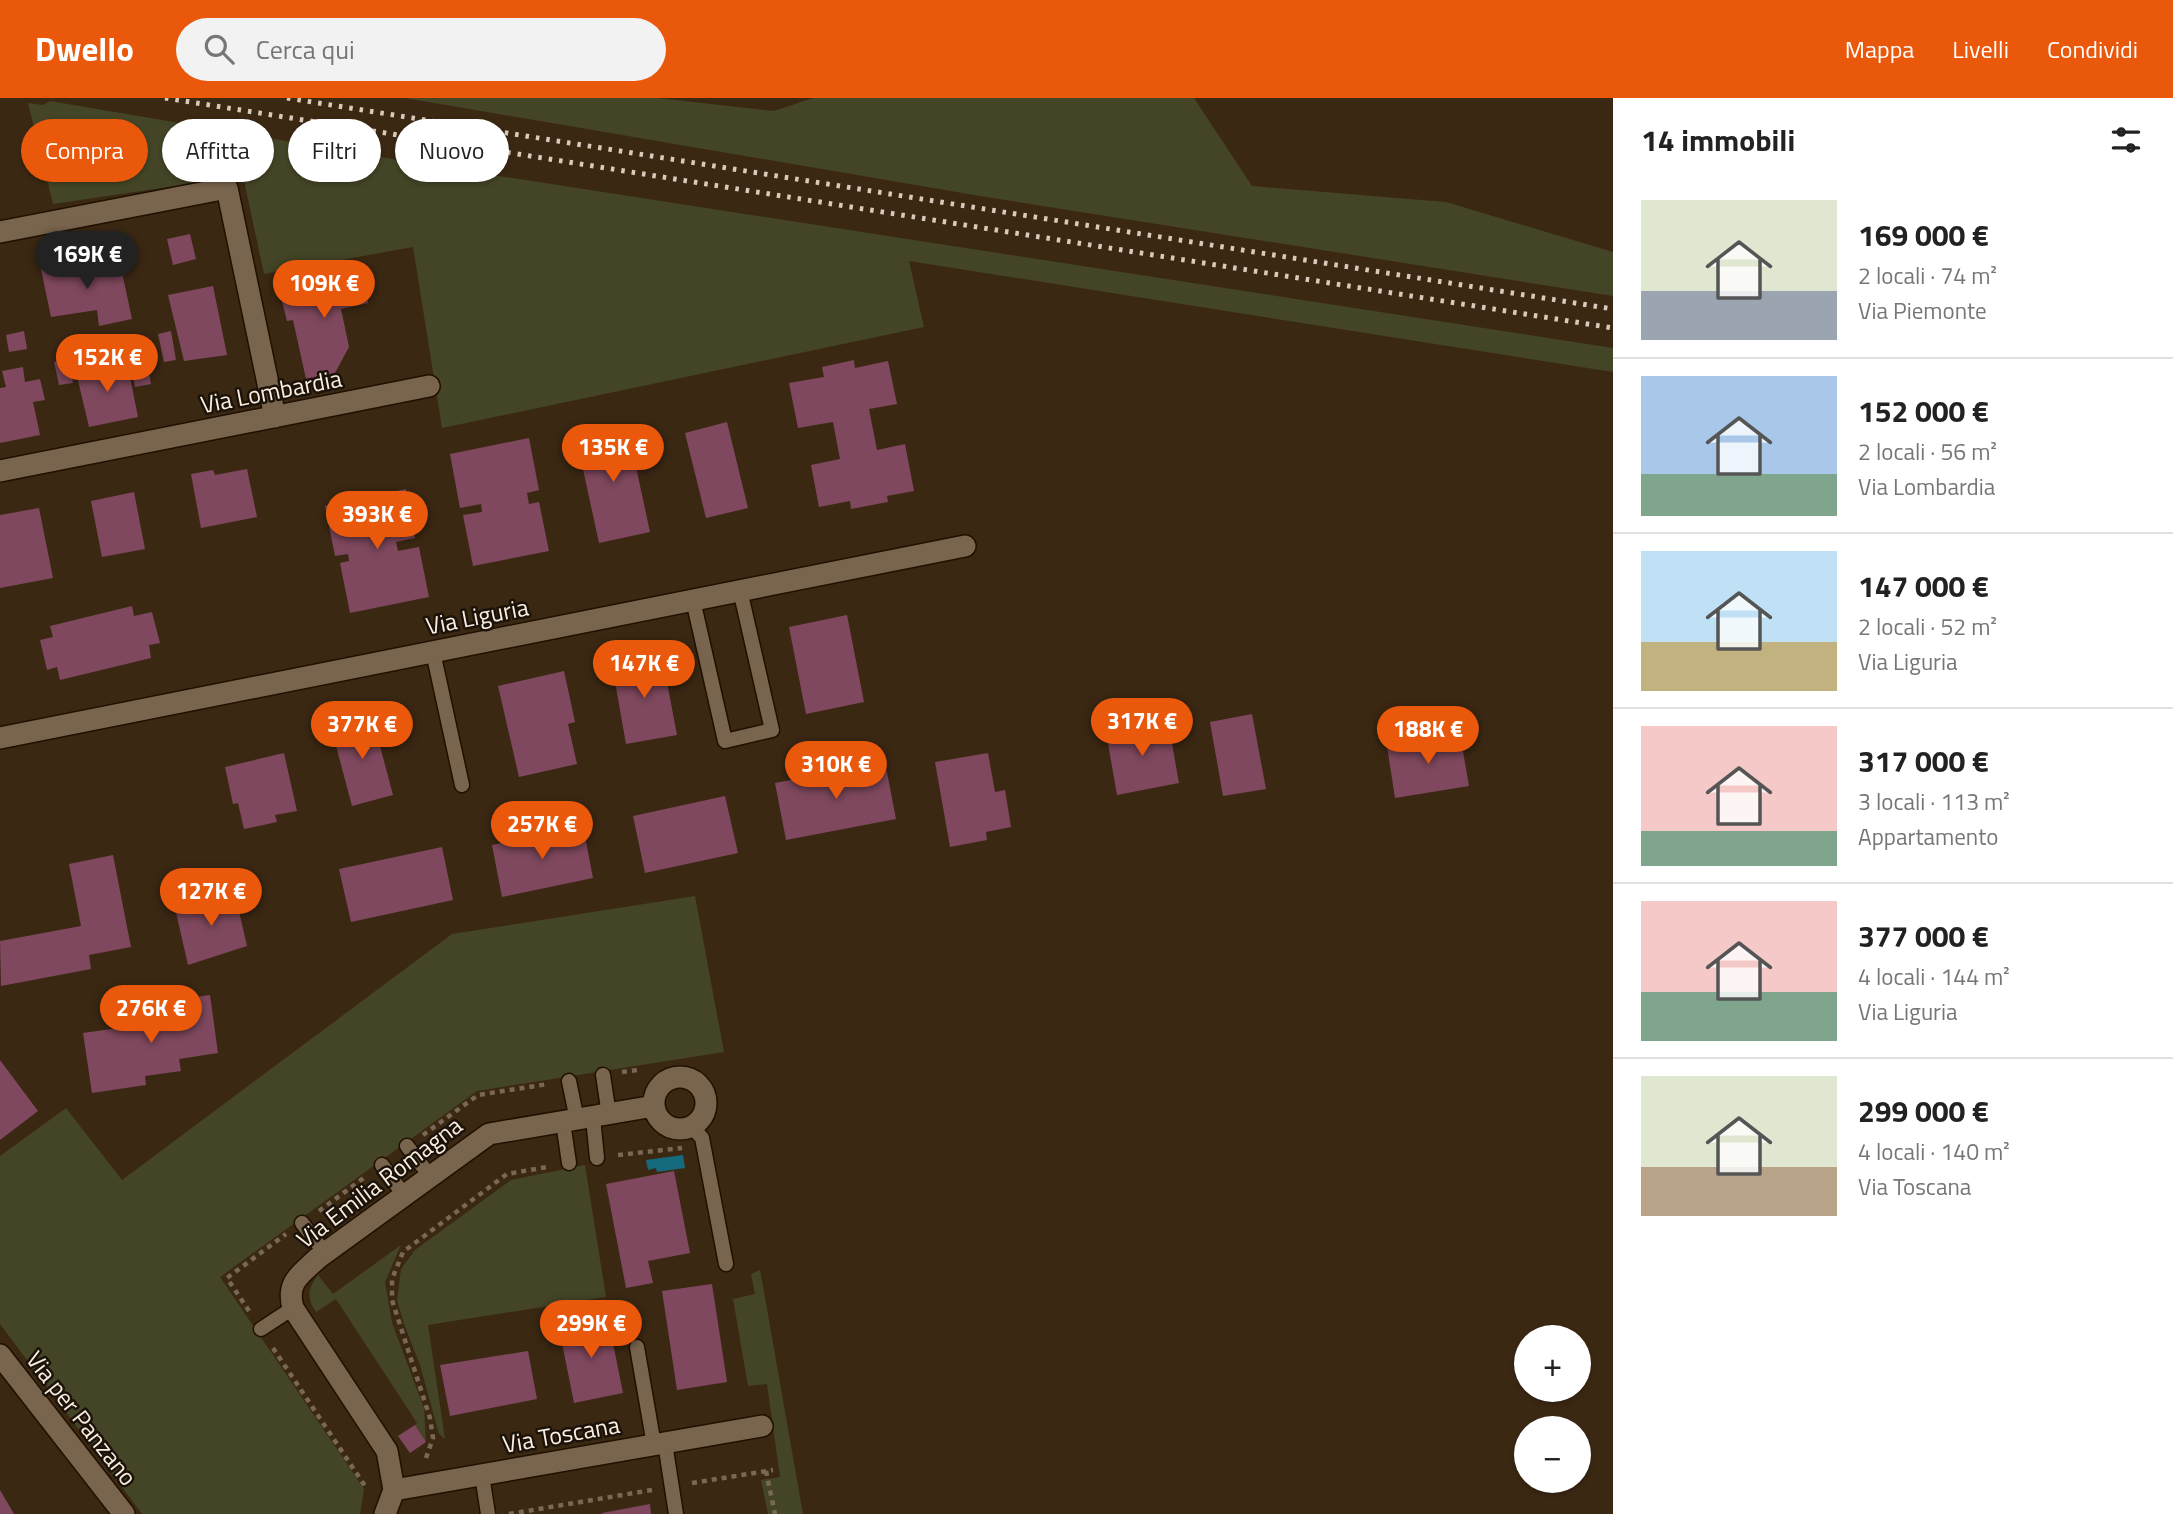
<!DOCTYPE html>
<html lang="it">
<head>
<meta charset="utf-8">
<style>
	body { margin:0; font-family:"Titillium Web",sans-serif; background:#f2f2f2; color:#222; height:100vh; display:flex; flex-direction:column; font-size:26px; white-space:nowrap }
	* { box-sizing:border-box; margin:0 }
	p { font-size:23px; color:#767676 }
	.icon { flex:none; width:38px; height:38px; fill:none; stroke:currentColor; stroke-width:2; stroke-linecap:round; stroke-linejoin:round }
	.map { position:relative; flex:1; overflow:hidden }
	.sheet { display:flex; flex-direction:column; background:#fff; width:560px }
	.sheet>* { flex:none }
	.guide { position:absolute; left:21px; top:21px; width:665px; height:63px; display:flex; gap:14px }
	.tools { position:absolute; left:1514px; top:1227px; display:grid; gap:14px }
	.tools a { display:grid; place-items:center; width:77px; height:77px; border-radius:50%; background:#fff; box-shadow:0 2px 5px #0004; font-size:35px }
	.price { position:absolute; translate:-50% -60px; padding:0 16px; border-radius:24px; background:#ea580c; color:#fff; font-size:23px; line-height:46px; filter:drop-shadow(0 2px 4px #0008) }
	.price::after { content:''; position:absolute; left:50%; top:42px; width:21px; height:16px; margin-left:-10px; background:inherit; clip-path:polygon(0 0,100% 0,50% 100%) }
	.price.selected { background:#222; color:#fff }
	ul { padding:0; list-style:none }
	li { display:flex; align-items:center; gap:21px; height:175px; padding:0 28px }
	li+li { border-top:2px solid #e0e0e0 }
	li span { display:grid; place-items:center; flex:none; width:196px; height:140px; border-radius:0px; color:#555 }
	li>.icon { margin-inline-start:auto }
	span .icon { width:84px; height:84px; fill:#fffc; stroke-width:1 }
	li b { font-size:30px }
	h2 { display:flex; justify-content:space-between; align-items:center; height:84px; padding:0 28px; font-size:30px }
	.chip { padding:0 24px; border-radius:32px; background:#fff; box-shadow:0 2px 5px #0004; font-size:24px; line-height:63px }
	.chip.selected { background:#ea580c; color:#fff }
	header { display:flex; align-items:center; gap:42px; box-sizing:border-box; height:98px; padding:0 35px; background:#ea580c; color:#fff }
	header strong { font-size:33px }
	nav { display:flex; gap:38px; margin-inline-start:auto; font-size:24px }
	.search { width:490px; height:63px; background:#f2f2f2; display:flex; align-items:center; gap:18px; box-sizing:border-box; padding:0 24px; border-radius:38px; color:#767676; font-size:26px }
	main { display:flex; flex:1; min-height:0 }
	.map>svg:first-child { display:block }
	.green { fill:#444526 }
	.water { fill:#166a7e }
	.building { fill:#7f485e }
	.lines { fill:none; stroke-linecap:round; stroke-linejoin:round }
	.service-casing { stroke:#211000; stroke-width:17 }
	.minor-casing { stroke:#211000; stroke-width:24 }
	.secondary-casing { stroke:#211000; stroke-width:24 }
	.path { stroke:#796856; stroke-width:4.5; stroke-dasharray:5 5; stroke-linecap:butt }
	.service { stroke:#79644d; stroke-width:14 }
	.minor { stroke:#79644d; stroke-width:21 }
	.secondary { stroke:#79644d; stroke-width:21 }
	.rail { stroke:#d9cbbc; stroke-width:5; stroke-dasharray:3.5 7; stroke-linecap:butt }
	.labels { text-anchor:middle; dominant-baseline:central; stroke-width:5; stroke-linejoin:round; paint-order:stroke }
	.street-label { font-size:24px; fill:#fbeee1; stroke:#1b130a }
</style>
</head>
<body>
<header>
<strong>Dwello</strong>
<div class="search"><svg class="icon" aria-label="search" viewBox="0 0 24 24"><circle cx="10" cy="10" r="6"/><path d="M15 15l6 6"/></svg>Cerca qui</div>
<nav><a>Mappa</a><a>Livelli</a><a>Condividi</a></nav>
</header>
<main>
<div class="map">
<svg width="1613" height="1416" viewBox="0 0 1613 1416">
	<rect width="100%" height="100%" fill="#3b2813"/>
	<path class="green" d="M 405,0 L 658,0 L 774,13 L 813,0 L 1194,0 L 1252,88 L 1446,104 L 1613,154 L 1613,198 L 980,98 Z
		M 50,3 L 428,67 L 1613,250 L 1613,274 L 909,163 L 924,229 L 442,330 L 413,149 L 264,176 L 243,78 L 53,106 L 28,5 L 43,7 Z
		M 695,798 L 724,954 L 477,993 L 220,1179 L 364,1391 L 360,1416 L 142,1416 L 0,1226 L 0,1058 L 66,1010 L 122,1082 L 452,836 Z
		M 585,1067 L 606,1199 L 428,1227 L 445,1341 L 439,1336 L 420,1267 L 404,1226 L 397,1202 L 401,1171 L 415,1152 L 511,1082 Z
		M 401,1147 L 385,1184 L 392,1225 L 424,1310 L 426,1344 L 415,1327 L 417,1325 L 336,1201 L 316,1214 C 306,1200 308,1190 318,1177 L 333,1196 Z
		M 760,1172 L 764,1194 L 803,1416 L 768,1416 L 761,1382 L 780,1379 L 767,1286 L 748,1288 L 733,1201 L 755,1196 L 751,1176 Z"/>
	<path class="water" d="M 683,1057 L 685,1070 L 657,1074 L 656,1070 L 648,1072 L 646,1062 Z"/>
	<path class="building" d="M 190,136 L 196,161 L 173,167 L 167,141 Z
		M 92,160 L 94,168 L 120,165 L 132,221 L 99,228 L 97,212 L 51,219 L 41,171 Z
		M 361,172 L 368,205 L 341,211 L 349,249 L 335,275 L 306,281 L 293,222 L 287,223 L 281,199 L 307,193 L 305,184 Z
		M 213,188 L 227,257 L 184,263 L 168,197 Z
		M 24,233 L 27,251 L 9,254 L 6,237 Z
		M 171,233 L 176,262 L 164,264 L 158,236 Z
		M 144,249 L 151,286 L 135,289 L 128,252 Z
		M 68,262 L 73,285 L 59,287 L 54,264 Z
		M 854,262 L 855,270 L 888,263 L 897,306 L 869,311 L 877,352 L 905,346 L 914,393 L 887,398 L 888,404 L 851,411 L 850,403 L 819,409 L 811,367 L 840,361 L 833,324 L 798,330 L 789,285 L 824,279 L 822,269 Z
		M 127,264 L 138,319 L 89,329 L 76,274 Z
		M 23,269 L 25,284 L 40,281 L 45,302 L 33,304 L 40,337 L 0,345 L 0,290 L 6,289 L 2,273 Z
		M 727,324 L 748,410 L 706,420 L 685,335 Z
		M 627,327 L 650,434 L 599,445 L 576,339 Z
		M 529,340 L 539,392 L 527,395 L 529,406 L 539,404 L 549,453 L 473,468 L 463,417 L 482,414 L 481,406 L 460,410 L 450,356 Z
		M 247,371 L 257,419 L 201,430 L 191,376 L 213,372 L 215,377 Z
		M 406,391 L 415,440 L 396,444 L 398,453 L 419,449 L 429,499 L 350,515 L 340,465 L 349,463 L 348,456 L 335,458 L 325,408 Z
		M 134,394 L 145,451 L 102,459 L 91,403 Z
		M 39,410 L 53,480 L 0,490 L 0,417 Z
		M 132,508 L 134,518 L 152,514 L 160,545 L 149,547 L 151,560 L 60,582 L 57,569 L 47,572 L 40,542 L 53,539 L 50,528 Z
		M 847,517 L 864,604 L 806,616 L 789,529 Z
		M 662,558 L 677,637 L 626,646 L 612,567 Z
		M 564,573 L 575,624 L 568,626 L 577,666 L 519,679 L 498,588 Z
		M 1252,616 L 1266,691 L 1223,698 L 1210,624 Z
		M 372,618 L 393,697 L 352,708 L 331,629 Z
		M 1168,623 L 1179,685 L 1117,697 L 1106,634 Z
		M 1460,636 L 1469,688 L 1395,700 L 1387,648 Z
		M 284,655 L 297,713 L 275,717 L 277,724 L 244,731 L 238,705 L 233,706 L 225,669 Z
		M 988,655 L 995,694 L 1005,692 L 1011,729 L 986,734 L 987,742 L 950,749 L 935,664 Z
		M 885,664 L 896,721 L 786,742 L 775,685 Z
		M 725,698 L 738,755 L 645,775 L 633,718 Z
		M 583,728 L 593,780 L 502,799 L 492,747 Z
		M 442,749 L 453,802 L 351,824 L 339,771 Z
		M 113,757 L 131,849 L 89,857 L 91,871 L 1,888 L 0,843 L 81,828 L 69,766 Z
		M 235,796 L 247,848 L 188,867 L 175,810 Z
		M 210,897 L 218,955 L 179,961 L 181,973 L 145,978 L 146,987 L 92,995 L 83,935 L 161,924 L 158,904 Z
		M 0,962 L 38,1013 L 0,1042 Z
		M 674,1073 L 690,1155 L 648,1163 L 653,1185 L 626,1190 L 606,1086 Z
		M 712,1186 L 727,1284 L 677,1292 L 662,1193 Z
		M 608,1220 L 623,1295 L 574,1305 L 559,1230 Z
		M 528,1253 L 537,1301 L 450,1318 L 440,1267 Z
		M 415,1327 L 426,1344 L 410,1355 L 398,1338 Z
		M 0,1392 L 14,1416 L 0,1416 Z
		M 650,1406 L 651,1416 L 602,1416 L 602,1415 Z"/>
	<g class="lines">
		<defs>
			<path id="service" d="M 693,502 L 725,643 L 772,632 L 740,492
				M 433,554 L 462,687
				M 603,977 L 609,1017
				M 569,983 L 577,1022
				M 593,1020 L 597,1060
				M 563,1024 L 569,1065
				M 691,1028 L 702,1040 L 726,1166
				M 407,1048 L 430,1078
				M 382,1067 L 404,1097
				M 302,1125 L 325,1155
				M 261,1231 L 293,1210
				M 637,1249 L 654,1347
				M 665,1345 L 676,1416
				M 482,1377 L 488,1416"/>
			<path id="minor" d="M 0,134 L 227,90 L 275,319
				M 0,373 L 429,288
				M 0,640 L 965,448
				M654 1005a26 26 0 1 1 52 0a26 26 0 1 1-52 0Z
				M 394,1392 L 387,1353 L 293,1210 C 286,1184 300,1177 318,1160 L 489,1036 L 654,1008
				M 385,1416 L 394,1392 L 762,1328"/>
			<path id="secondary" d="M 0,1257 L 124,1416"/>
		</defs>
		<use href="#service" class="service-casing"/>
		<use href="#minor" class="minor-casing"/>
		<use href="#secondary" class="secondary-casing"/>
		<path class="path" d="M 622,974 L 638,972
			M 423,1037 L 478,997 L 548,986
			M 618,1057 L 682,1050
			M 319,1113 L 365,1079
			M 249,1213 L 227,1180 L 286,1136
			M 273,1250 L 367,1391
			M 426,1360 L 433,1340 L 430,1320 L 392,1202 L 392,1181 L 403,1154 L 507,1076 L 547,1069
			M 766,1373 L 775,1416
			M 692,1385 L 773,1372
			M 509,1416 L 652,1392"/>
		<use href="#service" class="service"/>
		<use href="#minor" class="minor"/>
		<use href="#secondary" class="secondary"/>
		<path class="rail" d="M 165,0 L 1613,230
			M 287,0 L 1613,211"/>
	</g>
	<g class="labels">
		<g class="street-label">
			<text transform="translate(271 293) rotate(-11)">Via Lombardia</text>
			<text transform="translate(477 518) rotate(-11)">Via Liguria</text>
			<text transform="translate(379 1084) rotate(-37)">Via Emilia Romagna</text>
			<text transform="translate(82 1320) rotate(52)">Via per Panzano</text>
			<text transform="translate(561 1336) rotate(-10)">Via Toscana</text>
		</g>
	</g>
</svg>
<div class="tools">
<a>+</a>
<a>−</a>
</div>
<b class="price selected" style="left:87px;top:193px">169K €</b>
<b class="price" style="left:324px;top:222px">109K €</b>
<b class="price" style="left:107px;top:296px">152K €</b>
<b class="price" style="left:613px;top:386px">135K €</b>
<b class="price" style="left:377px;top:453px">393K €</b>
<b class="price" style="left:644px;top:602px">147K €</b>
<b class="price" style="left:1142px;top:660px">317K €</b>
<b class="price" style="left:362px;top:663px">377K €</b>
<b class="price" style="left:1428px;top:668px">188K €</b>
<b class="price" style="left:836px;top:703px">310K €</b>
<b class="price" style="left:542px;top:763px">257K €</b>
<b class="price" style="left:211px;top:830px">127K €</b>
<b class="price" style="left:151px;top:947px">276K €</b>
<b class="price" style="left:591px;top:1262px">299K €</b>
<div class="guide">
<a class="chip selected">Compra</a>
<a class="chip">Affitta</a>
<a class="chip">Filtri</a>
<a class="chip">Nuovo</a>
</div>
</div>
<section class="sheet">
<h2>14 immobili<svg class="icon" aria-label="filters" viewBox="0 0 24 24"><path d="M4 7h16M4 17h16"/><circle cx="9" cy="7" r="2"/><circle cx="15" cy="17" r="2"/></svg></h2>
<ul>
<li><span style="background:linear-gradient(#dfe7d0 65%,#9aa5b1 0)"><svg class="icon" aria-label="home" viewBox="0 0 24 24"><path d="M3 11l9-7 9 7M6 9v11h12V9"/></svg></span><div><b>169 000 €</b><p>2 locali · 74 m²</p><p>Via Piemonte</p></div></li>
<li><span style="background:linear-gradient(#a9c7e8 70%,#7fa58c 0)"><svg class="icon" aria-label="home" viewBox="0 0 24 24"><path d="M3 11l9-7 9 7M6 9v11h12V9"/></svg></span><div><b>152 000 €</b><p>2 locali · 56 m²</p><p>Via Lombardia</p></div></li>
<li><span style="background:linear-gradient(#bfe0f5 65%,#c2b280 0)"><svg class="icon" aria-label="home" viewBox="0 0 24 24"><path d="M3 11l9-7 9 7M6 9v11h12V9"/></svg></span><div><b>147 000 €</b><p>2 locali · 52 m²</p><p>Via Liguria</p></div></li>
<li><span style="background:linear-gradient(#f6c9c9 75%,#7fa58c 0)"><svg class="icon" aria-label="home" viewBox="0 0 24 24"><path d="M3 11l9-7 9 7M6 9v11h12V9"/></svg></span><div><b>317 000 €</b><p>3 locali · 113 m²</p><p>Appartamento</p></div></li>
<li><span style="background:linear-gradient(#f6c9c9 65%,#7fa58c 0)"><svg class="icon" aria-label="home" viewBox="0 0 24 24"><path d="M3 11l9-7 9 7M6 9v11h12V9"/></svg></span><div><b>377 000 €</b><p>4 locali · 144 m²</p><p>Via Liguria</p></div></li>
<li><span style="background:linear-gradient(#dfe7d0 65%,#b9a48a 0)"><svg class="icon" aria-label="home" viewBox="0 0 24 24"><path d="M3 11l9-7 9 7M6 9v11h12V9"/></svg></span><div><b>299 000 €</b><p>4 locali · 140 m²</p><p>Via Toscana</p></div></li>
</ul>
</section>
</main>
</body>
</html>
